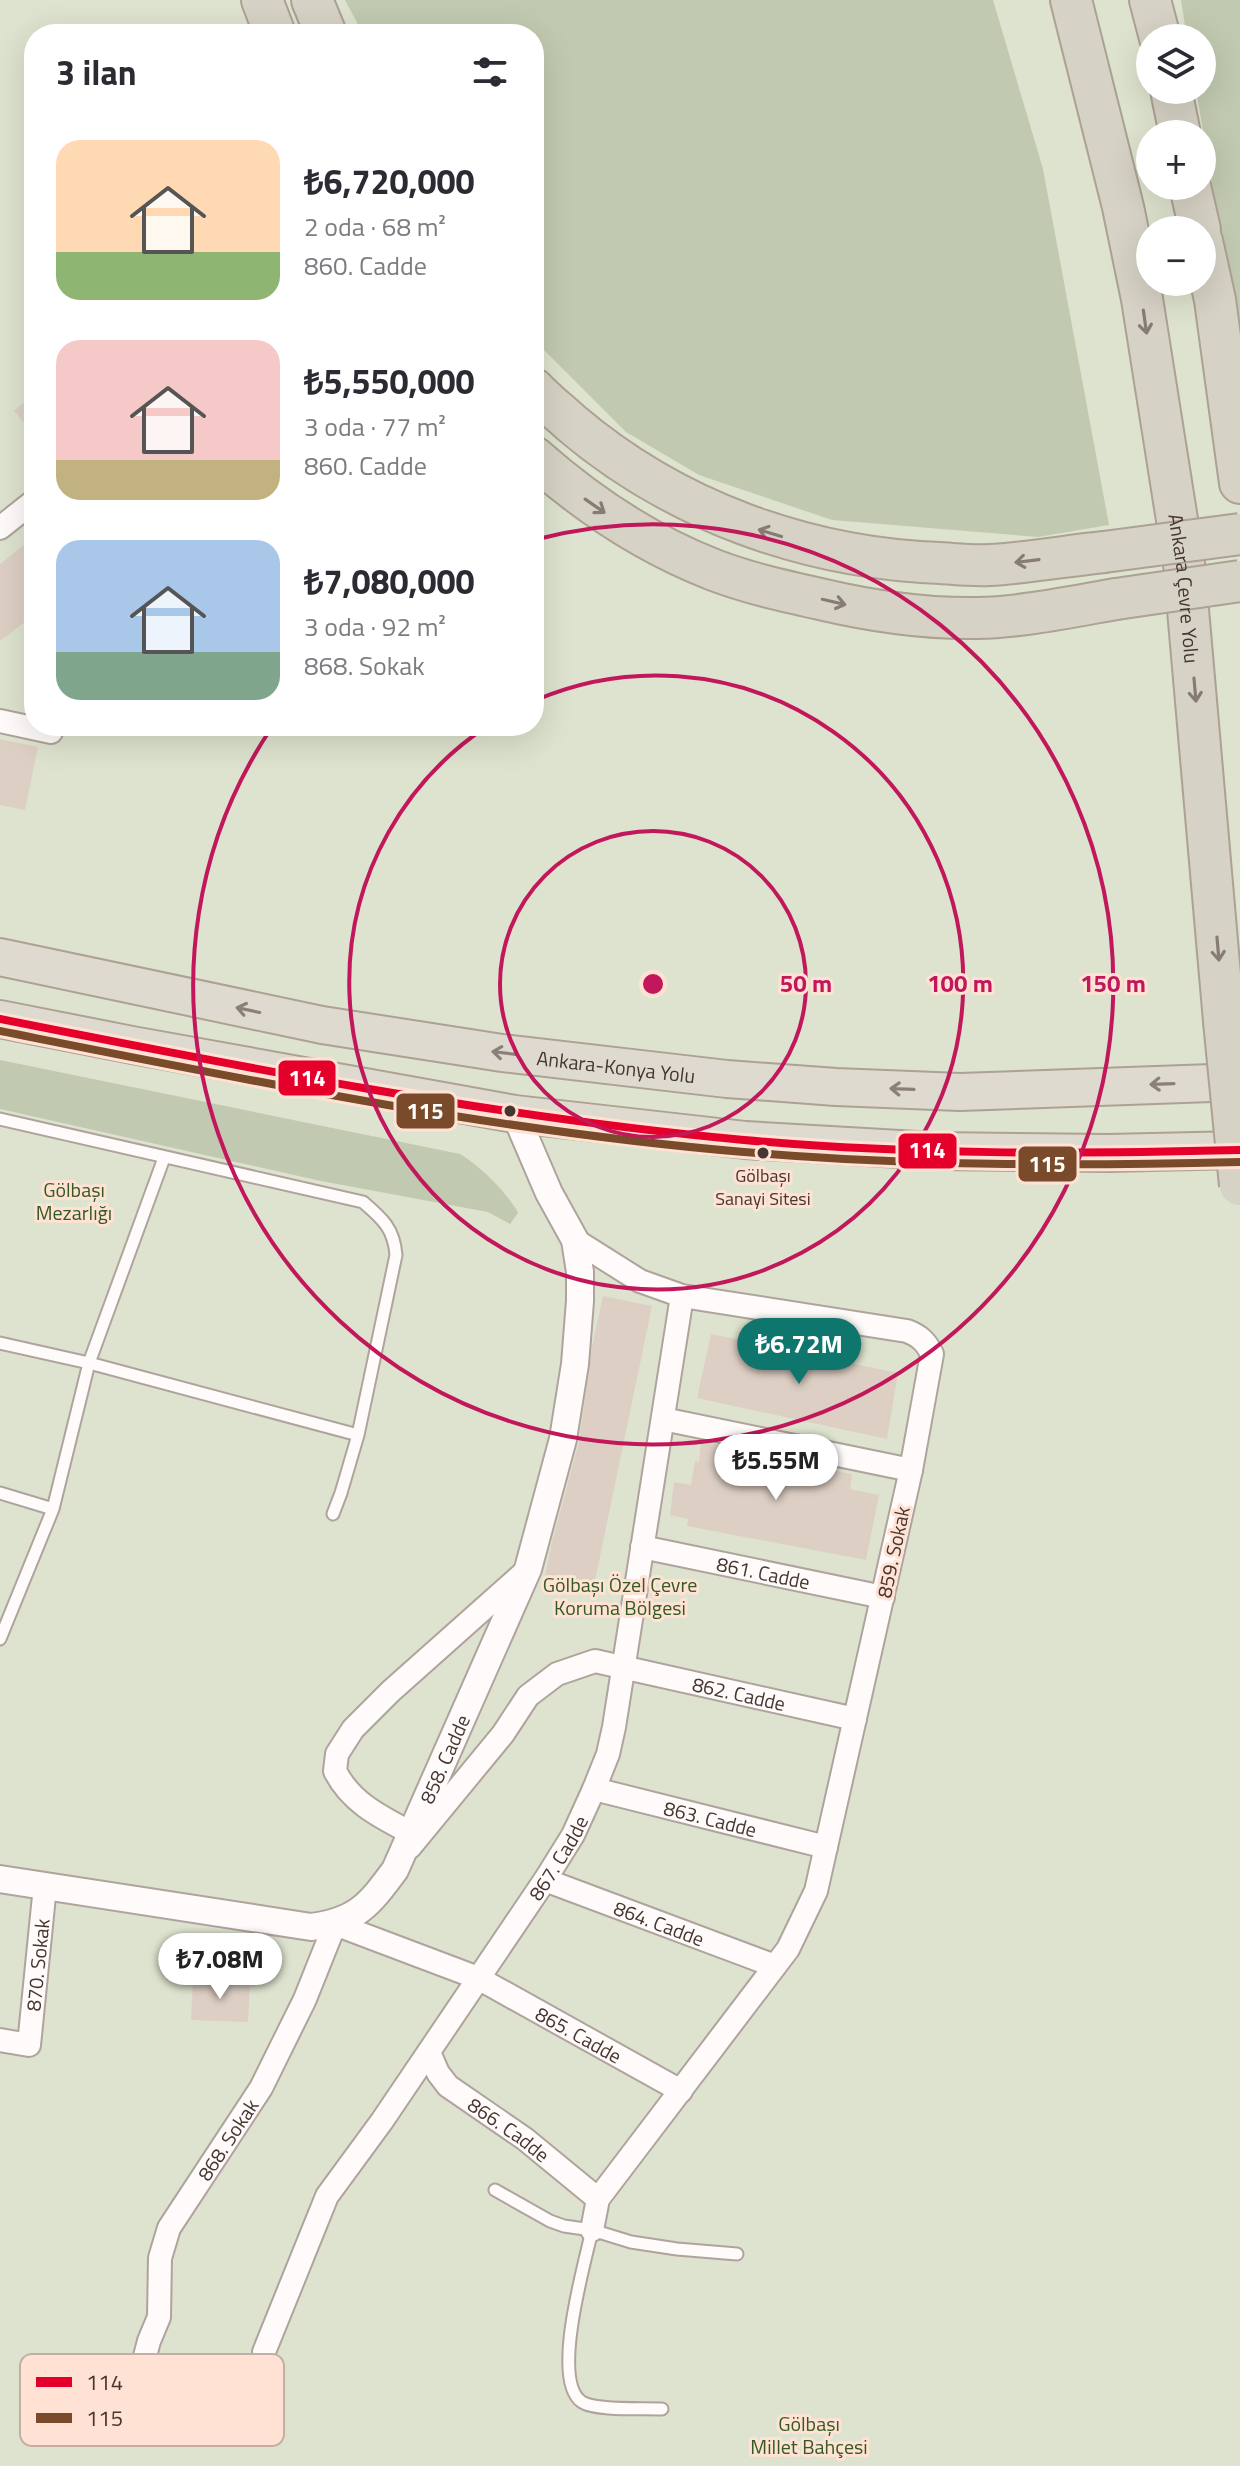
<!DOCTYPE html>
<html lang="tr">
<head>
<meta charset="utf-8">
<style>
	body { margin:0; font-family:"Titillium Web",sans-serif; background:#f2f2f3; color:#2b2b33; height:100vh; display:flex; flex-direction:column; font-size:30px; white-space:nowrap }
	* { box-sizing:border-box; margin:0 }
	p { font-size:26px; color:#7c7c81 }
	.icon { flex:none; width:44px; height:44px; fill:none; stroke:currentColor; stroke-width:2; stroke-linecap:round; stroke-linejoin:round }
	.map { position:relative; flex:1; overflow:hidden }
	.drawer { position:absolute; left:24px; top:24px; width:520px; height:712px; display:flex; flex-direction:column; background:#fff; border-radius:32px; box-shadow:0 8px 32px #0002 }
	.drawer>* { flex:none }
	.tools { position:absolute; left:1136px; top:24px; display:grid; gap:16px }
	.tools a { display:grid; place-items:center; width:80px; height:80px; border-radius:50%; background:#fff; box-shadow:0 8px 32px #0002; font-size:40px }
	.price { position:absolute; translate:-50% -68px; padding:0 18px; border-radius:28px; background:#fff; color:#222; font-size:26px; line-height:52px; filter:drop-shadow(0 2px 4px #0008) }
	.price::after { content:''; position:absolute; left:50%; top:48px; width:24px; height:18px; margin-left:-12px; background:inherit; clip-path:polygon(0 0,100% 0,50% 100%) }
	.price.selected { background:#0f766e; color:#fff }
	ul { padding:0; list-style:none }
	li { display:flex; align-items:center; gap:24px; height:200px; padding:0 32px }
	li span { display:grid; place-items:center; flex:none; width:224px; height:160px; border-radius:24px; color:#555 }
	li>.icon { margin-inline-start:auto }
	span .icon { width:96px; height:96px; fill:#fffc; stroke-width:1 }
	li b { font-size:34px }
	h2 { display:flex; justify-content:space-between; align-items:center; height:96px; padding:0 32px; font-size:34px }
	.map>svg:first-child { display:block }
	.green { fill:#dde3ce; fill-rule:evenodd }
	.forest { fill:#c1cab0 }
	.building { fill:#ddcfc4 }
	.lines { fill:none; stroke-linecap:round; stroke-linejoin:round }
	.service-casing { stroke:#b0a39d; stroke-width:15 }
	.minor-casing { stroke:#b0a39d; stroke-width:26 }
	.tertiary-casing { stroke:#b0a39d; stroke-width:30 }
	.trunk-casing { stroke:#aca192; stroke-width:40 }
	.motorway-casing { stroke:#aca192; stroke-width:44 }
	.service { stroke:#fefbfa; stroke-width:11 }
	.minor { stroke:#fefbfa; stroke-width:22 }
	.tertiary { stroke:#fefbfa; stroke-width:26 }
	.trunk { stroke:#dedad0; stroke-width:36 }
	.motorway { stroke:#d6d2c5; stroke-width:40 }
	.motorway-bridge-casing { stroke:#aca192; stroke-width:44; stroke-linecap:butt }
	.motorway-bridge { stroke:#d6d2c5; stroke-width:40 }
	.bus-1-casing { stroke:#ffe2d4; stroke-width:14 }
	.bus-2-casing { stroke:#ffe2d4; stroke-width:14 }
	.bus-1 { stroke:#e4002b; stroke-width:8 }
	.bus-2 { stroke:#7a4b2a; stroke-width:8 }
	.oneway { stroke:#867c73 }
	.oneway2 { stroke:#8a8078 }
	.ring { fill:none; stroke:#c2185b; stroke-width:4 }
	.bus-dot { fill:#453630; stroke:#ffe2d4; stroke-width:3 }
	.labels { text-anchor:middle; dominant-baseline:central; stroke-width:6; stroke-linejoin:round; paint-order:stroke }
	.bus-label { font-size:18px; fill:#453630; stroke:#ffe2d4 }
	.street-label { font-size:20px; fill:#453630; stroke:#ffe2d4 }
	.park-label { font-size:20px; fill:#325b22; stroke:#ffe2d4 }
	.key { fill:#ffe2d4; stroke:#c7aea3; stroke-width:2 }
	.key-label { font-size:22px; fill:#453630 }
	.centre { fill:#c2185b; stroke:#ffe2d4; stroke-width:4 }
	.ring-label { font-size:24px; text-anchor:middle; font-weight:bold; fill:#c2185b; stroke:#ffe2d4; stroke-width:6; stroke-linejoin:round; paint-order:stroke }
	.line-badge { stroke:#ffe2d4; stroke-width:3 }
	.badge-label { font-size:22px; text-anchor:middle; font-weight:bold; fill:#fff }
</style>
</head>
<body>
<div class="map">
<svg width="1240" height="2466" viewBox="0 0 1240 2466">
	<rect width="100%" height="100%" fill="#f5e6de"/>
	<path class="green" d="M 0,0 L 1240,0 L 1240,2466 L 0,2466 ZM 34,34 L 534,34 L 534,726 L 34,726 ZM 1150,38 L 1202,38 L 1202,90 L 1150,90 ZM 1150,134 L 1202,134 L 1202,186 L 1150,186 ZM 1150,230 L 1202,230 L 1202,282 L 1150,282 Z"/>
	<path class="forest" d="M 345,0 L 993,0 L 1043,169 L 1109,525 L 1038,537 L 832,520 L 699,475 L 626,432 L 534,340 L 534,34 L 363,34 Z
		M 1181,0 L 1240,0 L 1240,343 L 1196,90 L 1202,90 L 1202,38 L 1187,38 Z
		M 0,1060 L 460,1154 C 480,1166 507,1192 518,1213 L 510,1224 L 488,1212 L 321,1181 L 0,1109 Z"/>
	<path class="building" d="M 34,394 L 34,434 L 14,411 Z
		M 34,537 L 34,615 L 0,641 L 0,564 Z
		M 0,739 L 38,747 L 25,810 L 0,805 Z
		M 603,1296 L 652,1306 L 592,1595 L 543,1585 L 552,1542 L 579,1442 L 592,1347 Z
		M 711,1334 L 898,1373 L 887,1439 L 697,1398 Z
		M 701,1441 L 792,1460 L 791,1463 L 852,1474 L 850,1489 L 879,1495 L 866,1560 L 687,1526 L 688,1519 L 670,1515 L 674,1482 L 691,1485 L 695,1461 L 699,1462 Z
		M 193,1979 L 250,1982 L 248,2022 L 191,2020 Z"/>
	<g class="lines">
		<defs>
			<path id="service" d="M 0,1119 L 363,1202 C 383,1219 394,1229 396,1255 L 358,1435 L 341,1493 L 333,1514
				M 0,1343 L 89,1363 L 358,1435
				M 0,1493 L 53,1509
				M 0,1639 L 53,1509 L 89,1363 L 164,1158
				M 495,2190 L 550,2221 L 564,2226 L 592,2230 L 631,2242 L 677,2249 L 737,2254
				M 592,2230 C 585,2263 550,2381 582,2402 C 595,2411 644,2408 662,2409"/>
			<g id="minor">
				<path d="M 0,528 L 34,501"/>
				<path d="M 0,721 L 51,732"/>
				<path d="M 575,1240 L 640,1281 L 682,1296 L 907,1331 C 920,1336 926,1342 932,1354 L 911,1470 L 816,1891 L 788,1949 L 598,2199 L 592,2230"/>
				<path d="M 663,1419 L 911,1470"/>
				<path id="s1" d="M 642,1547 L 883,1597"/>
				<path id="s2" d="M 594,1789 L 826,1847"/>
				<path d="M 411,1833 C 381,1817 351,1803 335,1771 L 337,1754 L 353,1729 L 391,1691 L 527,1570"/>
				<path id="s3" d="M 410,1847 L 503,1734 L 528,1696 L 557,1674 L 595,1661 L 855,1719"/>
				<path id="s4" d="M 545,1880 L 775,1966"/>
				<path id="s5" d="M 0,2040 L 29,2045 L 45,1886"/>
				<path id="s6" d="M 429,2052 L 438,2073 L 448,2086 L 525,2139 L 598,2199"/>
				<path id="s7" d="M 264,2352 L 327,2196 L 382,2121 L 545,1880 L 573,1835 L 594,1789 L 608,1754 L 614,1727 L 682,1296"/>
				<path id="s8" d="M 144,2360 L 149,2341 L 159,2317 L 160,2258 L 169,2228 L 261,2088 L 305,1999 L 335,1924 L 478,1978 L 681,2091"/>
			</g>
			<g id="tertiary">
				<path id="s9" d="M 0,1879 L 311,1927 C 357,1921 369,1905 395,1870 L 528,1569 L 563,1439 L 575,1364 L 580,1301 L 580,1272 L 575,1240 L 549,1193 L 515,1114"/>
			</g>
			<g id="trunk">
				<path id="s10" d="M 0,957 L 322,1025 L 502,1053 L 727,1079 L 836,1087 L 960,1092 L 1240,1082"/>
				<path d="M 0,1019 L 132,1045 L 515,1114 L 745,1140 L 934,1151 L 1108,1153 L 1240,1150"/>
			</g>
			<g id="motorway">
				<path d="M 262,0 L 275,34"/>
				<path d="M 312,0 L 326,34"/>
				<path id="s11" d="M 1071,0 L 1123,207 L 1142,299 L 1184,564 L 1224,1021"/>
				<path d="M 1150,0 L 1160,38"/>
				<path d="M 1171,90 L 1180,134"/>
				<path d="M 1190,186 L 1200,230"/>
				<path d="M 1202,241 L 1215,300 L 1240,483"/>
				<path d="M 534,389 C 545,401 558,411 570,422 C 673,510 805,558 940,563 C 956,564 973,566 989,565 C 1027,563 1066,556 1104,552"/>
				<path d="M 534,457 C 587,504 647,544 714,570 C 748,583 784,591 820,599 C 871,611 924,619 977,618 C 1023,617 1070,607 1116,599"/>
			</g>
		</defs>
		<use href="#service" class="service-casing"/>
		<use href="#minor" class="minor-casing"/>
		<use href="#tertiary" class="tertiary-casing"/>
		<use href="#trunk" class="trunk-casing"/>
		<use href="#motorway" class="motorway-casing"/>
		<use href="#service" class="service"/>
		<use href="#minor" class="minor"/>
		<use href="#tertiary" class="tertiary"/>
		<use href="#trunk" class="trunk"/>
		<use href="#motorway" class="motorway"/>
		<defs>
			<path id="motorway-bridge" d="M 1104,552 L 1240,534
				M 1116,599 L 1240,581
				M 1224,1021 L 1240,1185"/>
		</defs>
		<use href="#motorway-bridge" class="motorway-bridge-casing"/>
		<use href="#motorway-bridge" class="motorway-bridge"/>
		<defs>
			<path id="bus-1" d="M 0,1019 C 246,1068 494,1117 744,1140 C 909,1155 1075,1154 1240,1150"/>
			<path id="bus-2" d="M 0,1031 C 246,1080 494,1131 744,1152 C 909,1166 1075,1166 1240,1162"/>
		</defs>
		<use href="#bus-1" class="bus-1-casing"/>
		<use href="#bus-2" class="bus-2-casing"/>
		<use href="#bus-1" class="bus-1"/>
		<use href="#bus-2" class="bus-2"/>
	</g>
	<defs><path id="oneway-shaft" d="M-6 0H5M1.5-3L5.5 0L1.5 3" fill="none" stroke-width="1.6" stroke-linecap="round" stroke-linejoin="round" transform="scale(2)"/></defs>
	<g class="oneway">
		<use href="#oneway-shaft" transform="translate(1145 322) rotate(82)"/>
		<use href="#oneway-shaft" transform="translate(595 506) rotate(35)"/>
		<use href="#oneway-shaft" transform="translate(770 533) rotate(-163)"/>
		<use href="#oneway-shaft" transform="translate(1027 561) rotate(173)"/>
		<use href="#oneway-shaft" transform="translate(834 602) rotate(13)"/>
		<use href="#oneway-shaft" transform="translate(1195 690) rotate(85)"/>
		<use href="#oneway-shaft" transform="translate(1218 949) rotate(85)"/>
	</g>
	<g class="oneway2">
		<use href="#oneway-shaft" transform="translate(248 1010) rotate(-168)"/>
		<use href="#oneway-shaft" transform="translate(504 1053) rotate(-173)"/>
		<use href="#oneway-shaft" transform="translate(1162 1084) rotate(178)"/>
		<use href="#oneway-shaft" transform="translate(902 1089) rotate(-178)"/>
	</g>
	<g class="ring">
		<circle cx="653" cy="984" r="153"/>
		<path d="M536 700A307 307 0 1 1 486 727"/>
		<path d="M538 539A460 460 0 1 1 272 727"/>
	</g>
	<g class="bus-dot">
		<circle cx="510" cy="1111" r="7"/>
		<circle cx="763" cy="1153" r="7"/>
	</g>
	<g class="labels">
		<g class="bus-label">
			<text x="763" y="1175">Gölbaşı<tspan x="763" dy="23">Sanayi Sitesi</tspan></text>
		</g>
		<g class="street-label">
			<text stroke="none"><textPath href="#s11" startOffset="600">Ankara Çevre Yolu</textPath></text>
			<text stroke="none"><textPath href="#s10" startOffset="626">Ankara-Konya Yolu</textPath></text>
			<text transform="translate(893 1552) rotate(-78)">859. Sokak</text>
			<text stroke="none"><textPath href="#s1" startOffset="124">861. Cadde</textPath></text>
			<text stroke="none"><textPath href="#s3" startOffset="416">862. Cadde</textPath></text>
			<text stroke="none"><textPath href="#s9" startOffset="542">858. Cadde</textPath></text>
			<text stroke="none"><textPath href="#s2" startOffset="120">863. Cadde</textPath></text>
			<text stroke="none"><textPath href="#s7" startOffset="578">867. Cadde</textPath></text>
			<text stroke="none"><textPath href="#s4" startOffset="122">864. Cadde</textPath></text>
			<text stroke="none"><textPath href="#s5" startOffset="110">870. Sokak</textPath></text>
			<text stroke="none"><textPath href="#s8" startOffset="752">865. Cadde</textPath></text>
			<text stroke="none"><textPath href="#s6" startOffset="114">866. Cadde</textPath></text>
			<text stroke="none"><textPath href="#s8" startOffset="242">868. Sokak</textPath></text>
		</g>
		<g class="park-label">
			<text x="74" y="1189">Gölbaşı<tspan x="74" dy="23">Mezarlığı</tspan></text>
			<text x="620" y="1584">Gölbaşı Özel Çevre<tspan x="620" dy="23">Koruma Bölgesi</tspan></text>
			<text x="809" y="2423">Gölbaşı<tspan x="809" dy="23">Millet Bahçesi</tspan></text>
		</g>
	</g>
	<rect x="20" y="2354" width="264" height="92" rx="12" class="key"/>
	<rect x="36" y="2377" width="36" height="10" fill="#e4002b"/>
	<rect x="36" y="2413" width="36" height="10" fill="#7a4b2a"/>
	<g class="key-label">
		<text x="86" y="2390">114</text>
		<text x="86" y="2426">115</text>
	</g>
	<circle cx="653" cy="984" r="12" class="centre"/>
	<g class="ring-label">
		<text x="806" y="992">50 m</text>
		<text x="960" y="992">100 m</text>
		<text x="1113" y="992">150 m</text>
	</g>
	<g class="line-badge">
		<rect x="277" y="1059" width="60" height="38" rx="8" fill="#e4002b"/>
		<rect x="395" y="1092" width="61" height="38" rx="8" fill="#7a4b2a"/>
		<rect x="897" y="1132" width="61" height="38" rx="8" fill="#e4002b"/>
		<rect x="1017" y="1145" width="61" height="38" rx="8" fill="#7a4b2a"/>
	</g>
	<g class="badge-label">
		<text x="307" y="1086">114</text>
		<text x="425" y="1119">115</text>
		<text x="927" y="1158">114</text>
		<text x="1047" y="1172">115</text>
	</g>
</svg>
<div class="tools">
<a><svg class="icon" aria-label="layers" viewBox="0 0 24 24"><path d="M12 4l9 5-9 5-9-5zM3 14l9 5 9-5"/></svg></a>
<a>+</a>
<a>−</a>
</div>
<b class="price selected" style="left:799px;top:1386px">₺6.72M</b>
<b class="price" style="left:776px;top:1502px">₺5.55M</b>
<b class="price" style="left:220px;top:2001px">₺7.08M</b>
<section class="drawer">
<h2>3 ilan<svg class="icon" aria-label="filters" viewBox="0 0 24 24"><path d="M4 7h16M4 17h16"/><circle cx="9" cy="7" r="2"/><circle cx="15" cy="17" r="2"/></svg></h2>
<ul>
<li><span style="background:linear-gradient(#ffd9b3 70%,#8fb573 0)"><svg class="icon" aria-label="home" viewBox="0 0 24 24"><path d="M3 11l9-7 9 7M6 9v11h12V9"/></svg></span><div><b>₺6,720,000</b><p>2 oda · 68 m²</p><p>860. Cadde</p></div></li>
<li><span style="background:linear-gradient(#f6c9c9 75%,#c2b280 0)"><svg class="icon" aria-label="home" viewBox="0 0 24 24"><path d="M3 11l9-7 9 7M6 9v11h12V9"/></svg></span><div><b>₺5,550,000</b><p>3 oda · 77 m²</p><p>860. Cadde</p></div></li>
<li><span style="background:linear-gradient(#a9c7e8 70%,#7fa58c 0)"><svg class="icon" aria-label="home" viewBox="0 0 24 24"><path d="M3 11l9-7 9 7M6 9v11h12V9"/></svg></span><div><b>₺7,080,000</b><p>3 oda · 92 m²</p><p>868. Sokak</p></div></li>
</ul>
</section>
</div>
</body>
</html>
